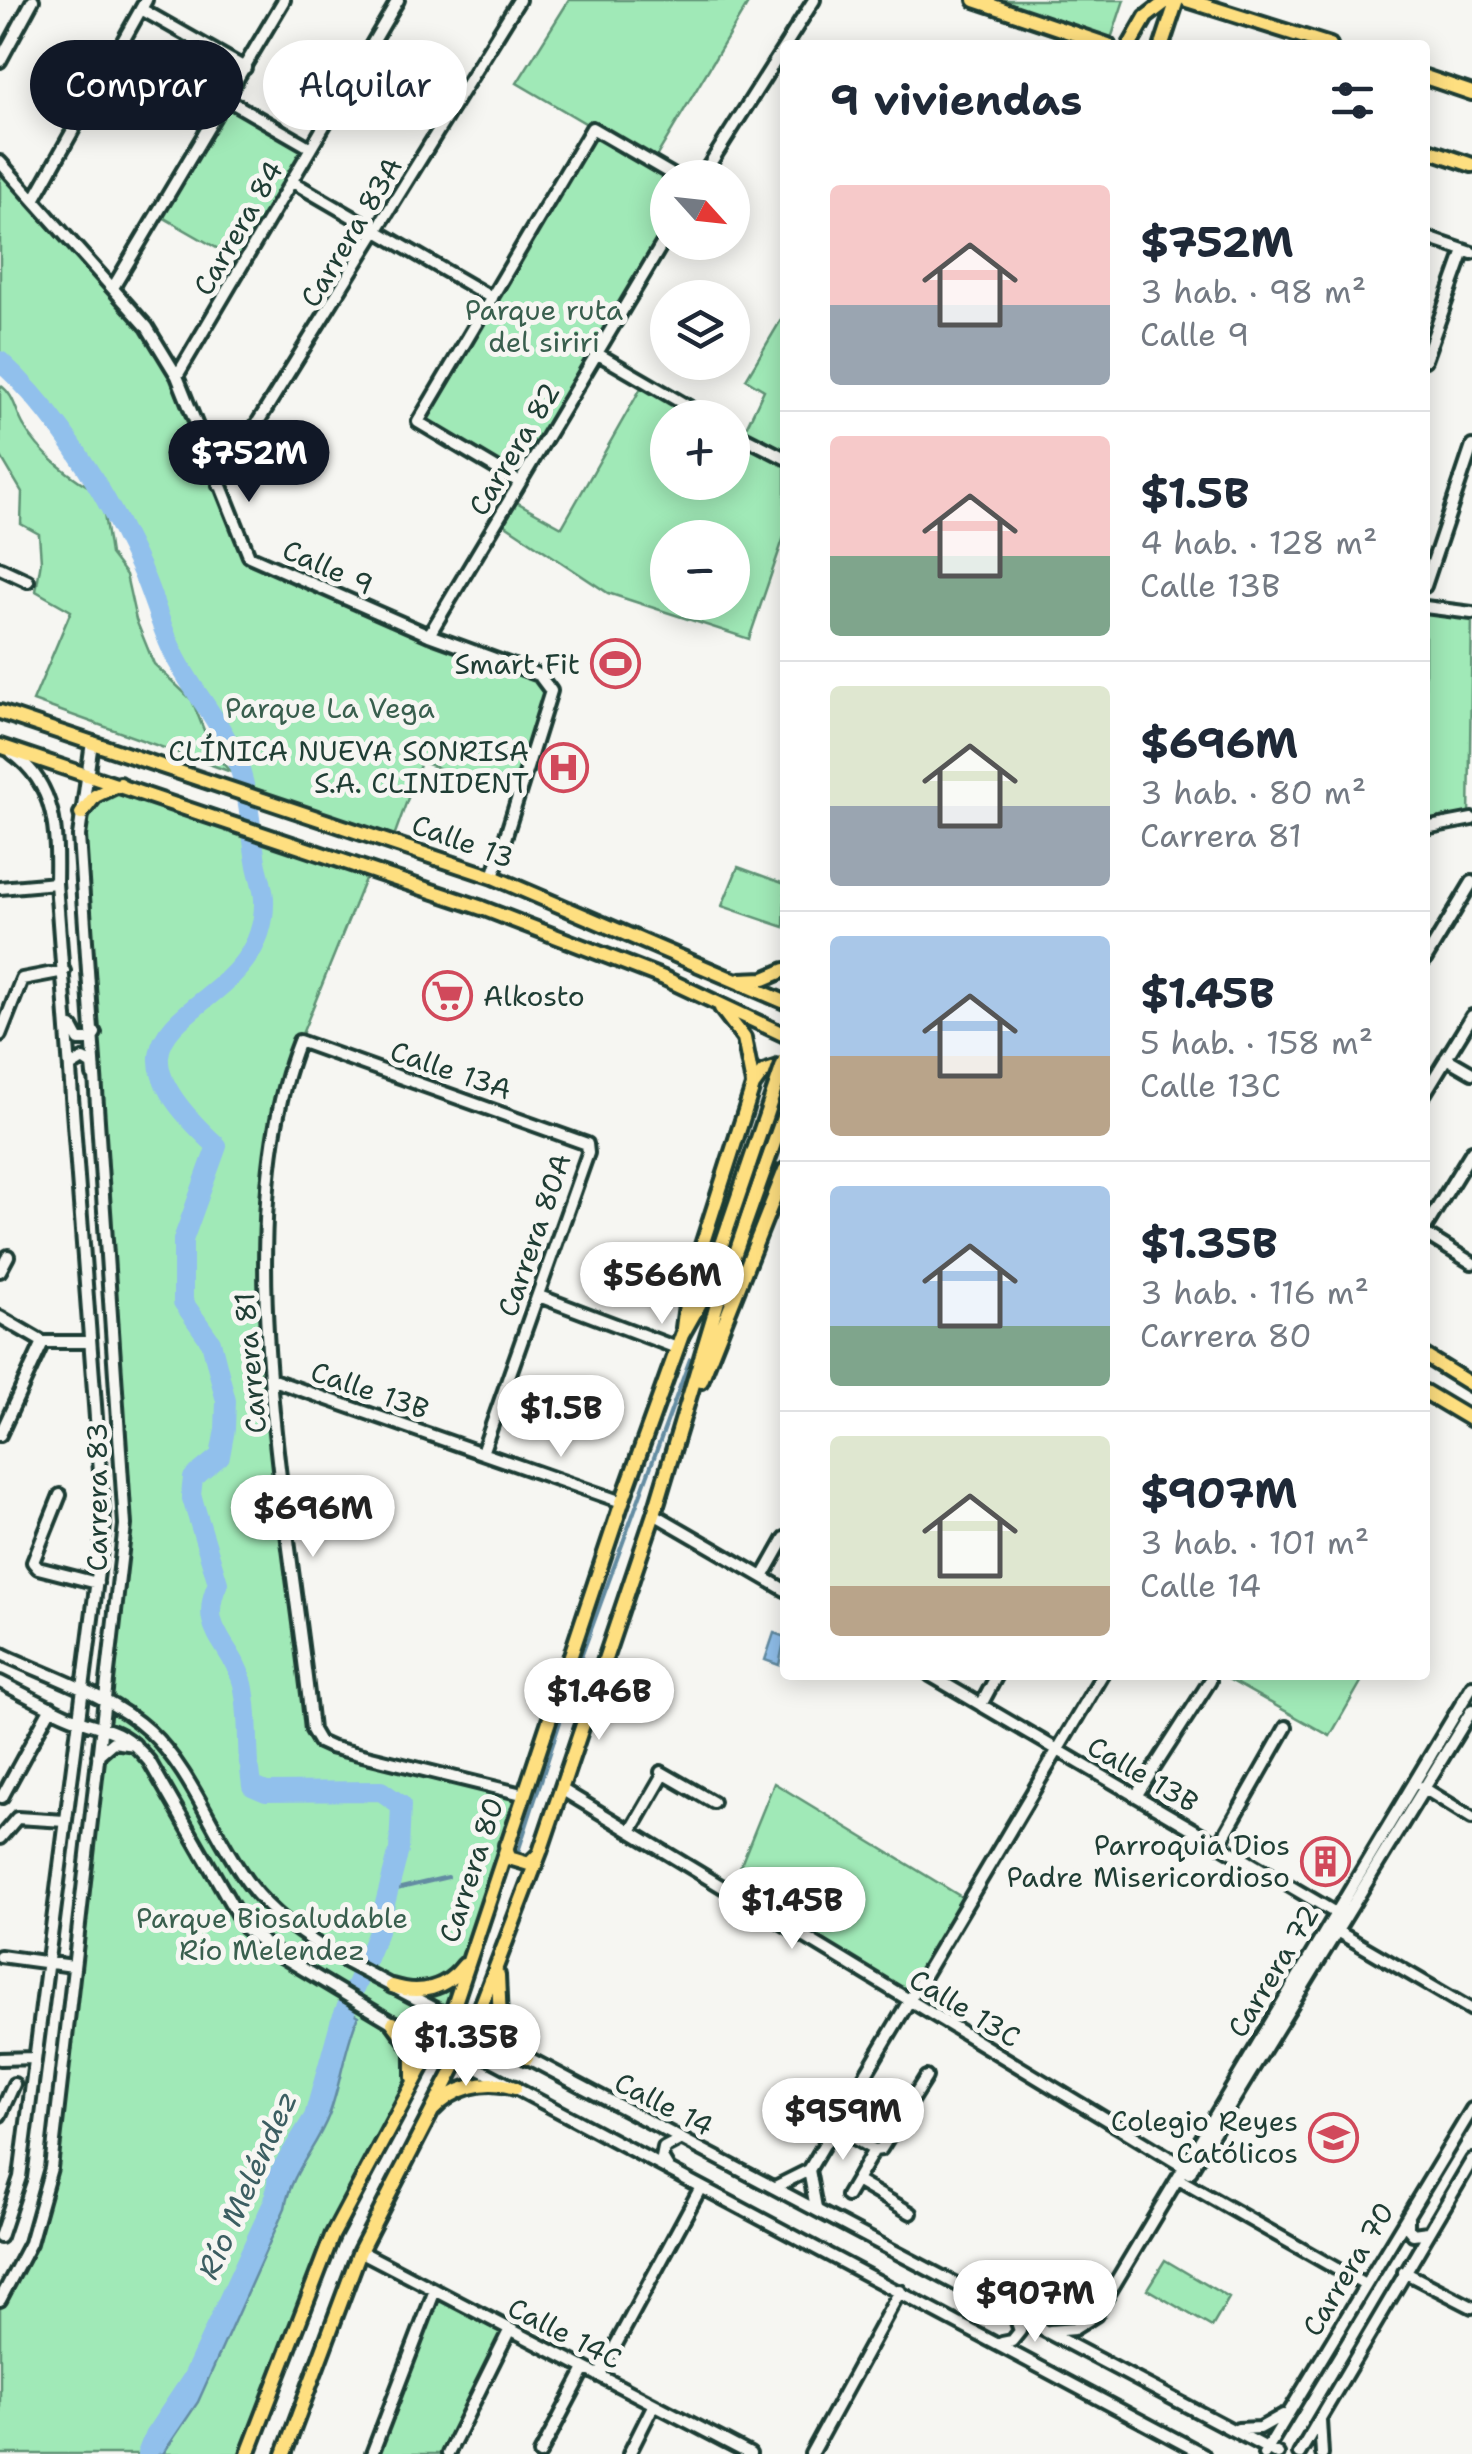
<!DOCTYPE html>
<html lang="es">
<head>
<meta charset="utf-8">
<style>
	body { margin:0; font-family:"Shantell Sans",sans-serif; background:#f2f2f3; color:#1f2937; height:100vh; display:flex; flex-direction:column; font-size:38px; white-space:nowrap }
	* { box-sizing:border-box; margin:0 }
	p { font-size:32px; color:#747a83 }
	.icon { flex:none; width:55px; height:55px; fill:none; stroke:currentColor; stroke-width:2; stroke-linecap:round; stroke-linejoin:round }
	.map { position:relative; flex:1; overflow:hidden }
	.side { position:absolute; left:780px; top:40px; width:650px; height:1640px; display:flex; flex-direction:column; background:#fff; border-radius:10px; box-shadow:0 5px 25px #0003 }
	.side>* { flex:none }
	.guide { position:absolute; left:30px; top:40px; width:600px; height:90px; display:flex; gap:20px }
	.needle { width:65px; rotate:117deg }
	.tools { position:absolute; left:650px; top:160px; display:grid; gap:20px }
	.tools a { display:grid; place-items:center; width:100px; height:100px; border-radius:50%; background:#fff; box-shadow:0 5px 25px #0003; font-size:50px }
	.price { position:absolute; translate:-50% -85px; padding:0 22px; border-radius:35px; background:#fff; color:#222; font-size:32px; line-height:65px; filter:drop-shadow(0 2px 5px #0008) }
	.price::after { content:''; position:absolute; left:50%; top:60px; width:30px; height:22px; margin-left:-15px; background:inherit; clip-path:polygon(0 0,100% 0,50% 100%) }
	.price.selected { background:#111827; color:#fff }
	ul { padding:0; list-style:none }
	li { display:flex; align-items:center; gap:30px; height:250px; padding:0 50px }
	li+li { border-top:2px solid #e0e1e3 }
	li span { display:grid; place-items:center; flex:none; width:280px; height:200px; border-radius:10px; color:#555 }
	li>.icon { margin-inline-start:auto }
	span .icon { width:120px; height:120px; fill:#fffc; stroke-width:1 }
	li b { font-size:42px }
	h2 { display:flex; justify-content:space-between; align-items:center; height:120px; padding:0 50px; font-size:42px }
	.pill { padding:0 35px; border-radius:45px; background:#fff; box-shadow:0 5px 25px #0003; font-size:35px; line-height:90px }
	.pill.selected { background:#111827; color:#fff }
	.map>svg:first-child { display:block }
	.green { fill:#a0e9b7; stroke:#609376; stroke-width:2.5; fill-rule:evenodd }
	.water { fill:#91c0ec; stroke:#638ca2; stroke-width:2.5 }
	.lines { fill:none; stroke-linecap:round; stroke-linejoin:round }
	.stream { stroke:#638ca2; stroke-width:4 }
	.river { stroke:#91c0ec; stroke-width:20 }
	.minor-casing { stroke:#1f3d34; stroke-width:18 }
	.major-casing { stroke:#1f3d34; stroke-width:20 }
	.minor { stroke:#f6f6f2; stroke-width:10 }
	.major { stroke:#fedf80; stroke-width:12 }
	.major-bridge-casing { stroke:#1f3d34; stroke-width:20; stroke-linecap:butt }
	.major-bridge { stroke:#fedf80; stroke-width:12 }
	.labels { text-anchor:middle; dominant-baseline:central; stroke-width:10; stroke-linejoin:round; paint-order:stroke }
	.street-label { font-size:28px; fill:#1f3d34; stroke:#f6f6f2 }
	.park-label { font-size:28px; fill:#395f4e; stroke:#f6f6f2 }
	.poi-label { font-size:28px; fill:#1f3d34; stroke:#f6f6f2; text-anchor:end }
	.water-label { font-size:30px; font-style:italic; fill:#3c5e62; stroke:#f6f6f2 }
</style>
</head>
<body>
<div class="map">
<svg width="1472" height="2454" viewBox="0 0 1472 2454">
	<rect width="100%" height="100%" fill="#f6f6f2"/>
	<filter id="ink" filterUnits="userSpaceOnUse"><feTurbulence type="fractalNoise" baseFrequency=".01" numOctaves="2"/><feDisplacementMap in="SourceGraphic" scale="20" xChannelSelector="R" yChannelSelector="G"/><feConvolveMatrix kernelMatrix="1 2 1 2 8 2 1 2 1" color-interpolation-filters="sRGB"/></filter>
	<g filter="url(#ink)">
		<path class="green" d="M 569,0 L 750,0 L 653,162 L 668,178 L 667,234 L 519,482 L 418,422 L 590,126 L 517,83 Z
			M 975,0 L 1124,0 L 1109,45 Z
			M 226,99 L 311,148 L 243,263 L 159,215 Z
			M 0,162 L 114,286 L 177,376 L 249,556 L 549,683 L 519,795 L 421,762 L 392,842 L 246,792 L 235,754 L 175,657 L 142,572 L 101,494 L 110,554 L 126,575 L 136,620 L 154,664 L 192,700 L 213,753 L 231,772 L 33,701 L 71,611 L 36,591 L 41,561 L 39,534 L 21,524 L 22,492 L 0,455 L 0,385 C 15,395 15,411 24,426 C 39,453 73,480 101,493 L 61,429 L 0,361 Z
			M 785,313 L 785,534 L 749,639 L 608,593 L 498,520 L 509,498 L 562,527 L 645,381 L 708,417 L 668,418 L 668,482 L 732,482 L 733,431 L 742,436 L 764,390 L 746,379 ZM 668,538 L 732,538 L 732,602 L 668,602 Z
			M 1425,607 L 1472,614 L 1469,820 L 1425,828 Z
			M 111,787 L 369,869 L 283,1081 L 264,1255 L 306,1671 L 319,1742 L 522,1794 L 462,1982 L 332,2237 L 248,2454 L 0,2454 L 0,2300 L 41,2214 L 122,1567 L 81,814 Z
			M 738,867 L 785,884 L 784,927 L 722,906 Z
			M 1221,1675 L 1365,1675 L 1330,1736 Z
			M 774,1783 L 968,1901 L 909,2000 L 730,1892 Z
			M 1165,2260 L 1229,2298 L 1212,2327 L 1147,2289 Z
			M 435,2290 L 510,2329 L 448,2454 L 372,2454 Z"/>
		<path class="water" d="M 774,1633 L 785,1637 L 779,1665 L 765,1660 Z
			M 350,2011 L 358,2016 C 344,2049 341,2083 329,2115 C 316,2149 291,2172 285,2208 L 198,2402 L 163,2454 L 153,2454 L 189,2394 L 276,2208 L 284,2174 L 318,2120 Z"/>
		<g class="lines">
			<path class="stream" d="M 517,1855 L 581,1657 L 690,1359
				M 388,1891 L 448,1877"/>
			<path class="river" d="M 0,361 C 61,417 106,493 140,567 C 153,595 160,625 173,652 C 190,689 220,720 235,757 C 249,789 250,826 256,861 C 258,873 263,885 264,898 C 269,1025 61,1004 217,1146 L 183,1240 L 183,1302 L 211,1342 L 226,1401 L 225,1429 L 220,1456 L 193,1478 L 191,1495 L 218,1583 C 196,1631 232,1642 243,1684 C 249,1711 247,1736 249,1763
				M 147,2454 L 154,2436 L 192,2379 L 274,2201 L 278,2175 L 314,2117 L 340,2023 L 377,1934 L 399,1850 L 401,1805 L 381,1791 L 266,1792 L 252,1786 L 250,1770"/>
			<defs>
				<path id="minor" d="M 141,9 L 245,68
					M 0,61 L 33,0
					M 226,99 L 311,148
					M 0,162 L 147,327 L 177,376 L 249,556 L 429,635 L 539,675 L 551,691 L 493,877
					M 701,178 L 814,0
					M 291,181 L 492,298
					M 35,198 L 146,0
					M 1425,237 L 1472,253
					M 114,286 L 284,0
					M 598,354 L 708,418
					M 1425,360 L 1464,251
					M 177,376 L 398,0
					M 732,431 L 785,458
					M 519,482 L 418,422 L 592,128 L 678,178
					M 219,485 L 519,0
					M 0,568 L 28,581
					M 1425,586 L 1472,446
					M 1425,607 L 1472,613
					M 429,635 L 668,234
					M 1425,828 L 1472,819
					M 0,888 L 56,883
					M 1425,960 L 1472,882
					M 72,1027 L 79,1040 L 90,1040 L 95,1033
					M 0,1035 L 22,979 L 64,971
					M 1446,1058 L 1472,1073
					M 70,1067 L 83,1059 L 92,1065 L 93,1075
					M 1425,1093 L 1472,1016
					M 1425,1228 L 1472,1151
					M 1425,1234 L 1472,1263
					M 0,1271 L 8,1256
					M 539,1296 L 677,1348
					M 0,1317 L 43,1342 L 90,1342
					M 273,1380 L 622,1502
					M 0,1435 L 43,1342
					M 482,1453 L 588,1153 L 587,1144 L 299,1041 C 225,1228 292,1530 312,1730 L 319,1742 L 330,1747 L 522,1794
					M 60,1495 L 33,1562 L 38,1568 L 97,1583
					M 654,1514 L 785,1590
					M 763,1577 L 785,1538
					M 0,1653 C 48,1676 110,1695 149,1731 C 193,1772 213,1836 249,1884 C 273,1916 305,1936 337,1957 L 1278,2454
					M 930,1675 L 1334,1912
					M 0,1682 C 22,1693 44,1705 66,1715 C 104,1732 119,1724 149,1761 L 245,1928 L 278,1954 L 393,2023 L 1203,2454
					M 981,1705 L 997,1675
					M 98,1755 L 113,1742 L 135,1745
					M 661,1772 L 713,1802
					M 1422,1787 L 1472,1818
					M 561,1789 L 1191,2171
					M 1136,1796 L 1210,1681
					M 2,1797 L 51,1707
					M 631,1831 L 664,1774
					M 0,1838 L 17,1818 L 65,1821
					M 1219,1845 L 1286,1727
					M 1335,1930 L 1472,2010
					M 0,1956 L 73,1966
					M 0,2059 L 34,2058
					M 0,2115 L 14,2084
					M 834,2127 L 874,2150 L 881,2149 L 926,2077
					M 668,2168 L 662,2158 L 664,2148 L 681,2139
					M 809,2170 L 816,2208
					M 1189,2173 L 1472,1710
					M 1180,2180 L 1365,2285
					M 856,2181 L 911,2213
					M 775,2187 L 809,2170 L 1102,1675
					M 847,2196 L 874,2150
					M 1408,2215 L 1408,2228 L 1413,2234 L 1428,2232
					M 0,2237 L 20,2177 L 104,1525 L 56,883 C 57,833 57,785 12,753
					M 360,2251 L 750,2454
					M 1404,2272 L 1472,2307
					M 0,2300 L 30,2243 L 51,2168 L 125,1525 L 79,836 L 92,742
					M 1050,2331 L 1074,2329 L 1096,2315 L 1472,1686
					M 1002,2343 L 1012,2341 L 1020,2331 L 1014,2313
					M 599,2376 L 701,2187
					M 1320,2420 L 1322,2454
					M 1238,2429 L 1260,2428 L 1283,2415
					M 372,2454 L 435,2290
					M 448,2454 L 510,2329
					M 540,2454 L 585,2369
					M 629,2454 L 654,2404
					M 811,2454 L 900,2291
					M 1264,2454 L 1472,2109
					M 1299,2454 L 1472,2160"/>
				<path id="major" d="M 975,0 L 1108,45
					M 1187,0 L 1330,45
					M 1130,45 L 1146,17 L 1168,0
					M 1162,45 L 1177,0
					M 1425,77 L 1472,93
					M 1425,149 L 1472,165
					M 0,712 L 493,877 L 785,1002
					M 0,746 L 482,908 L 664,978 L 785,1035
					M 81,814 L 95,796 L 120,784
					M 740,980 L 764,979 L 785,970
					M 721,1008 L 744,1038 L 753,1084
					M 683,1328 L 688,1289 L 753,1086 L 763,1072 L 785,1065
					M 1425,1356 L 1472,1385
					M 701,1381 L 785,1170
					M 1425,1392 L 1472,1420
					M 506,1845 L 509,1858 L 529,1864 L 539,1854
					M 498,1975 L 500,2021 L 527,2058
					M 392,1986 C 420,1995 446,1989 464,1965
					M 393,2023 L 413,2050 L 413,2078
					M 433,2110 C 454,2087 485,2078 515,2088
					M 248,2454 L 332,2236 L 453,2009 L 622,1502 L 682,1335 L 705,1294
					M 284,2454 L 360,2251 L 467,2043 L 540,1852 L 654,1514 L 719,1298 L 785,1112"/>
			</defs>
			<use href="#minor" class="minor-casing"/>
			<use href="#major" class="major-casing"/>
			<use href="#minor" class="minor"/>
			<use href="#major" class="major"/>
			<defs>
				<path id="major-bridge" d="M 705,1294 L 785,1059"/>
			</defs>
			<use href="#major-bridge" class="major-bridge-casing"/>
			<use href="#major-bridge" class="major-bridge"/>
		</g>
	</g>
	<defs>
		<symbol id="stadium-ring" viewBox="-11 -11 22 22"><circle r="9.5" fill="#f6f6f2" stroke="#d1495b" stroke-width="1.5"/><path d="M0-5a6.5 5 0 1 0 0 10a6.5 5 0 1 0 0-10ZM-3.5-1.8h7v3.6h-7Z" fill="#d1495b"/></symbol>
		<symbol id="hospital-ring" viewBox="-11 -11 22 22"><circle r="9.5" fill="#f6f6f2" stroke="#d1495b" stroke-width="1.5"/><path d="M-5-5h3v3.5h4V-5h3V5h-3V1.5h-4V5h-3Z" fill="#d1495b"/></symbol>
		<symbol id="supermarket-ring" viewBox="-11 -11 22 22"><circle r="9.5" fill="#f6f6f2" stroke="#d1495b" stroke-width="1.5"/><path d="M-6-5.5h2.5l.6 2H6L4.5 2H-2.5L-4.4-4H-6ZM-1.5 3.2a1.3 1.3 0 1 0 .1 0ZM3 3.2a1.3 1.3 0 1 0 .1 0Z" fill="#d1495b"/></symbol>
		<symbol id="building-ring" viewBox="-11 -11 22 22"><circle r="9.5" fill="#f6f6f2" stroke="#d1495b" stroke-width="1.5"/><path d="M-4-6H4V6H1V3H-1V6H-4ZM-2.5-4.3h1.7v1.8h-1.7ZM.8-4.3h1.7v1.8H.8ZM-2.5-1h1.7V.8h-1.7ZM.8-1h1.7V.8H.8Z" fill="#d1495b"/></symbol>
		<symbol id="school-ring" viewBox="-11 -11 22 22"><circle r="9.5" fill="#f6f6f2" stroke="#d1495b" stroke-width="1.5"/><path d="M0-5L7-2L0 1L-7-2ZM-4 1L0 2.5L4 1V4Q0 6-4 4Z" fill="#d1495b"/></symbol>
	</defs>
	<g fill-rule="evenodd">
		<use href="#stadium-ring" x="588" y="636" width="55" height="55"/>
		<use href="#hospital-ring" x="536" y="740" width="55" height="55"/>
		<use href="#supermarket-ring" x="420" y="968" width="55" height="55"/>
		<use href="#building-ring" x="1298" y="1834" width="55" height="55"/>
		<use href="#school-ring" x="1306" y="2110" width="55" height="55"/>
	</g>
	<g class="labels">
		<g class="street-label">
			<text transform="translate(238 228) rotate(-60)">Carrera 84</text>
			<text transform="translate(351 232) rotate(-59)">Carrera 83A</text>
			<text transform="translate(514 449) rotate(-59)">Carrera 82</text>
			<text transform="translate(328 567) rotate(24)">Calle 9</text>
			<text transform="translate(463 841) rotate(20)">Calle 13</text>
			<text transform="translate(451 1070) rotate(19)">Calle 13A</text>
			<text transform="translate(534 1235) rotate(-71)">Carrera 80A</text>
			<text transform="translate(250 1363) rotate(-95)">Carrera 81</text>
			<text transform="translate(370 1390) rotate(19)">Calle 13B</text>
			<text transform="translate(97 1497) rotate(-90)">Carrera 83</text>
			<text transform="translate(1143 1774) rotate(30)">Calle 13B</text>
			<text transform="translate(471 1870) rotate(-72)">Carrera 80</text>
			<text transform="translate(1273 1971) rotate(-59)">Carrera 72</text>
			<text transform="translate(965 2008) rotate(31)">Calle 13C</text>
			<text transform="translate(664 2104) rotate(27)">Calle 14</text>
			<text transform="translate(1348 2269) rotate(-59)">Carrera 70</text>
			<text transform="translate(565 2333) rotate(27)">Calle 14C</text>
		</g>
		<g class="park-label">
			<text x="544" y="310">Parque ruta<tspan x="544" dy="32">del siriri</tspan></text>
			<text x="330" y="708">Parque La Vega</text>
			<text x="272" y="1918">Parque Biosaludable<tspan x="272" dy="32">Río Melendez</tspan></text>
		</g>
		<g class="poi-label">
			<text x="580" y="664">Smart Fit</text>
			<text x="529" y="751">CLÍNICA NUEVA SONRISA<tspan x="529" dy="32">S.A. CLINIDENT</tspan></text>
			<text x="483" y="996" text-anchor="start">Alkosto</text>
			<text x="1290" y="1845">Parroquia Dios<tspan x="1290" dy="32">Padre Misericordioso</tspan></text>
			<text x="1298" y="2121">Colegio Reyes<tspan x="1298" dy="32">Católicos</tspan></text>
		</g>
		<g class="water-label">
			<text transform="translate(247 2185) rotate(-66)">Río Meléndez</text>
		</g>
	</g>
</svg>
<div class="tools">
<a><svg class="needle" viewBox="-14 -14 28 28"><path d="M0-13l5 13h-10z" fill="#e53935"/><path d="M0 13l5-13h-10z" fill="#747a83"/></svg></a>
<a><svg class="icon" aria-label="layers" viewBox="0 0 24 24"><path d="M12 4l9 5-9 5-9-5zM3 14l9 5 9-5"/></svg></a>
<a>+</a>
<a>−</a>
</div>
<b class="price selected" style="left:249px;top:505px">$752M</b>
<b class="price" style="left:662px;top:1327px">$566M</b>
<b class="price" style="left:561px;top:1460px">$1.5B</b>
<b class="price" style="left:313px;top:1560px">$696M</b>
<b class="price" style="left:599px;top:1743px">$1.46B</b>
<b class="price" style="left:792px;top:1952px">$1.45B</b>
<b class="price" style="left:466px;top:2089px">$1.35B</b>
<b class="price" style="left:843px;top:2163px">$959M</b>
<b class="price" style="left:1035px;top:2345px">$907M</b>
<div class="guide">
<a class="pill selected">Comprar</a>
<a class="pill">Alquilar</a>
</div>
<section class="side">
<h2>9 viviendas<svg class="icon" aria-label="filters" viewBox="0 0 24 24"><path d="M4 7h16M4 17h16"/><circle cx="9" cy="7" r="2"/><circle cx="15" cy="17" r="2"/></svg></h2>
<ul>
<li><span style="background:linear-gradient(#f6c9c9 60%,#9aa5b1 0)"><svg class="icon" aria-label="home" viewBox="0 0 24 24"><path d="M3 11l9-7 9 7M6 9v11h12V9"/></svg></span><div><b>$752M</b><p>3 hab. · 98 m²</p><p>Calle 9</p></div></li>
<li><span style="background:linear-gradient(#f6c9c9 60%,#7fa58c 0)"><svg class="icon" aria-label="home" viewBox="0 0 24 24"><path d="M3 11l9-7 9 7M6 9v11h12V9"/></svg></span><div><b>$1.5B</b><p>4 hab. · 128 m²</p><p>Calle 13B</p></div></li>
<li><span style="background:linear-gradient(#dfe7d0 60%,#9aa5b1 0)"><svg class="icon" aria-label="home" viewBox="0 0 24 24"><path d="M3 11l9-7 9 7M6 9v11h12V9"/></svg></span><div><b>$696M</b><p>3 hab. · 80 m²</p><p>Carrera 81</p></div></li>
<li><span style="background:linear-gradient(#a9c7e8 60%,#b9a48a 0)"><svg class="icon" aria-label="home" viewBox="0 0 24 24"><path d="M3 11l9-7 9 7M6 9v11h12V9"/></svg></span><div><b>$1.45B</b><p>5 hab. · 158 m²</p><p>Calle 13C</p></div></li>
<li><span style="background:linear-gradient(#a9c7e8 70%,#7fa58c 0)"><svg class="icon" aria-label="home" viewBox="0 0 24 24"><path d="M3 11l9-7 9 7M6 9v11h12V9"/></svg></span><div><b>$1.35B</b><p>3 hab. · 116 m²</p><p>Carrera 80</p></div></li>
<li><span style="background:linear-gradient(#dfe7d0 75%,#b9a48a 0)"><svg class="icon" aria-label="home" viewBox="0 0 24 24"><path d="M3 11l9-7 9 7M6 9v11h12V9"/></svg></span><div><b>$907M</b><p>3 hab. · 101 m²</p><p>Calle 14</p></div></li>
</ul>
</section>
</div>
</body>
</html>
